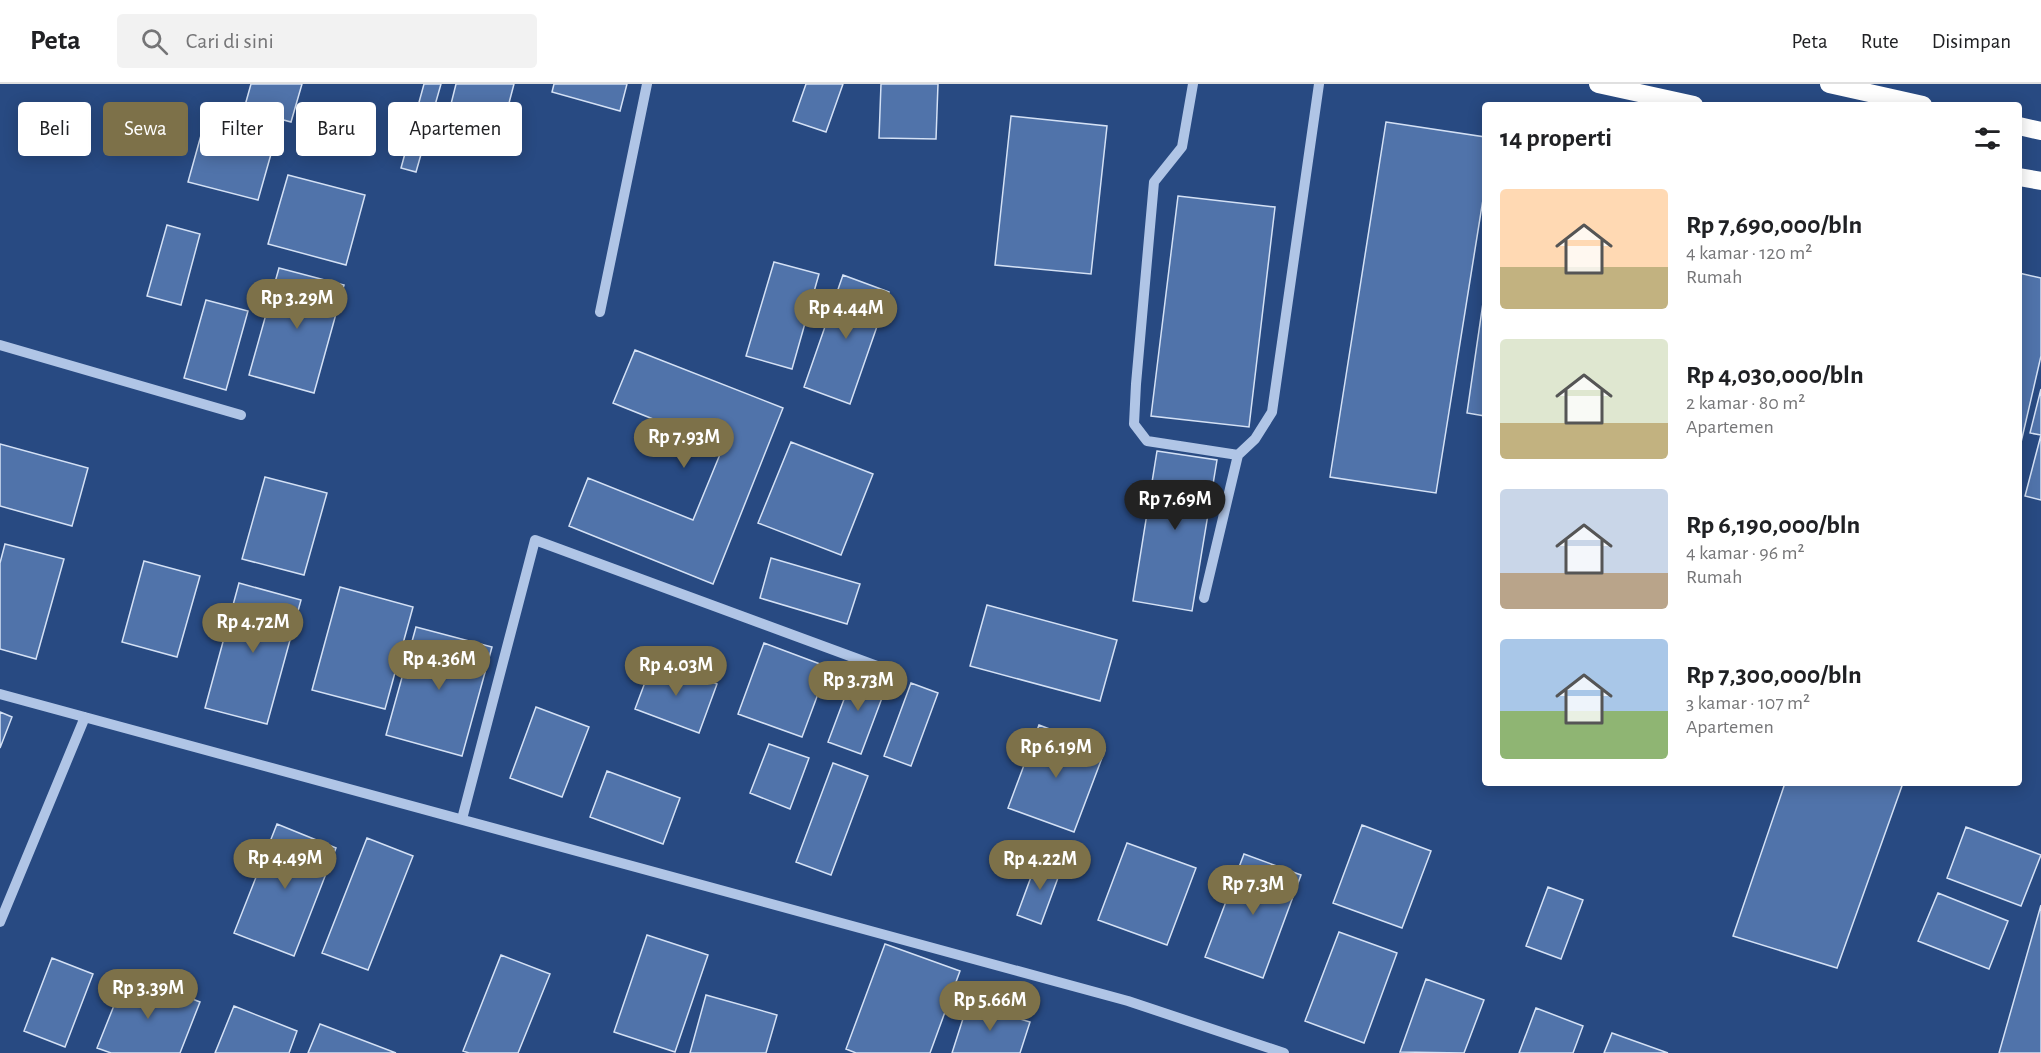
<!DOCTYPE html>
<html lang="id">
<head>
<meta charset="utf-8">
<style>
	body { margin:0; font-family:"Alegreya Sans",sans-serif; background:#f2f2f2; color:#202124; height:100vh; display:flex; flex-direction:column; font-size:22px; white-space:nowrap }
	* { box-sizing:border-box; margin:0 }
	p { font-size:20px; color:#757577 }
	.icon { flex:none; width:33px; height:33px; fill:none; stroke:currentColor; stroke-width:2; stroke-linecap:round; stroke-linejoin:round }
	.map { position:relative; flex:1; overflow:hidden }
	.details { position:absolute; left:1482px; top:18px; width:540px; height:684px; display:flex; flex-direction:column; background:#fff; border-radius:6px; box-shadow:0 3px 15px #0003 }
	.details>* { flex:none }
	.guide { position:absolute; left:18px; top:18px; width:570px; height:54px; display:flex; gap:12px }
	.price { position:absolute; translate:-50% -51px; padding:0 14px; border-radius:21px; background:#7d7149; color:#fff; font-size:20px; line-height:39px; filter:drop-shadow(0 2px 3px #0008) }
	.price::after { content:''; position:absolute; left:50%; top:36px; width:18px; height:14px; margin-left:-9px; background:inherit; clip-path:polygon(0 0,100% 0,50% 100%) }
	.price.active { background:#222; color:#fff }
	ul { padding:0; list-style:none }
	li { display:flex; align-items:center; gap:18px; height:150px; padding:0 18px }
	li span { display:grid; place-items:center; flex:none; width:168px; height:120px; border-radius:6px; color:#555 }
	li>.icon { margin-inline-start:auto }
	span .icon { width:72px; height:72px; fill:#fffc; stroke-width:1 }
	li b { font-size:26px }
	h2 { display:flex; justify-content:space-between; align-items:center; height:72px; padding:0 18px; font-size:26px }
	.pill { padding:0 21px; border-radius:6px; background:#fff; box-shadow:0 3px 15px #0003; font-size:21px; line-height:54px }
	.pill.active { background:#7d7149; color:#fff }
	header { display:flex; align-items:center; gap:36px; box-sizing:border-box; height:84px; padding:0 30px; background:#fff; border-bottom:2px solid #e0e0e0 }
	header strong { font-size:28px }
	nav { display:flex; gap:33px; margin-inline-start:auto; font-size:21px }
	.search { width:420px; height:54px; background:#f2f2f2; display:flex; align-items:center; gap:15px; box-sizing:border-box; padding:0 21px; border-radius:6px; color:#757577; font-size:22px }
	.map>svg:first-child { display:block }
	.building { fill:#5073aa; stroke:#d4e1f5; stroke-width:1.5 }
	.lines { fill:none; stroke-linecap:round; stroke-linejoin:round }
	.minor { stroke:#b0c5e6; stroke-width:10 }
	.highway { stroke:#fff; stroke-width:18 }
</style>
</head>
<body>
<header>
<strong>Peta</strong>
<div class="search"><svg class="icon" aria-label="search" viewBox="0 0 24 24"><circle cx="10" cy="10" r="6"/><path d="M15 15l6 6"/></svg>Cari di sini</div>
<nav><a>Peta</a><a>Rute</a><a>Disimpan</a></nav>
</header>
<div class="map">
<svg width="2041" height="969" viewBox="0 0 2041 969">
	<rect width="100%" height="100%" fill="#284a82"/>
	<path class="building" d="M 251,0 L 302,0 L 291,38 L 244,25 Z
		M 424,0 L 441,0 L 416,88 L 401,84 Z
		M 456,0 L 514,0 L 504,38 L 450,24 Z
		M 554,0 L 627,0 L 620,27 L 552,8 Z
		M 806,0 L 843,0 L 826,48 L 793,37 Z
		M 881,0 L 938,0 L 936,55 L 879,54 Z
		M 1011,32 L 1107,42 L 1091,190 L 995,181 Z
		M 205,37 L 275,56 L 258,116 L 188,98 Z
		M 1386,38 L 1485,53 L 1485,103 L 1436,409 L 1330,393 Z
		M 288,91 L 365,111 L 346,181 L 268,160 Z
		M 1178,112 L 1275,123 L 1249,343 L 1151,332 Z
		M 167,141 L 200,150 L 181,221 L 147,212 Z
		M 774,178 L 819,190 L 792,285 L 746,272 Z
		M 279,184 L 344,201 L 314,309 L 249,291 Z
		M 2019,189 L 2041,194 L 2041,272 L 2019,367 Z
		M 843,191 L 889,208 L 850,320 L 804,303 Z
		M 1485,205 L 1485,332 L 1467,329 Z
		M 206,216 L 248,227 L 226,306 L 184,294 Z
		M 635,266 L 783,324 L 713,500 L 569,442 L 588,394 L 693,436 L 723,363 L 613,319 Z
		M 2041,305 L 2041,416 L 2025,412 L 2041,351 L 2030,349 Z
		M 791,358 L 873,390 L 841,471 L 758,439 Z
		M 0,360 L 88,384 L 72,442 L 0,422 Z
		M 1157,367 L 1217,376 L 1192,527 L 1133,517 Z
		M 265,393 L 327,409 L 304,491 L 242,475 Z
		M 5,460 L 64,475 L 36,575 L 0,565 L 0,479 Z
		M 771,474 L 860,500 L 847,540 L 760,514 Z
		M 144,477 L 200,492 L 177,573 L 122,558 Z
		M 239,499 L 301,516 L 267,640 L 205,624 Z
		M 340,503 L 413,523 L 385,625 L 312,606 Z
		M 987,521 L 1117,556 L 1100,617 L 970,582 Z
		M 416,543 L 492,563 L 462,672 L 386,651 Z
		M 764,559 L 828,583 L 802,653 L 738,630 Z
		M 653,577 L 717,600 L 699,649 L 635,625 Z
		M 855,586 L 888,598 L 861,670 L 828,658 Z
		M 911,599 L 938,609 L 911,682 L 884,672 Z
		M 536,623 L 589,643 L 562,713 L 510,694 Z
		M 0,628 L 12,633 L 0,664 Z
		M 1039,641 L 1105,666 L 1074,748 L 1008,724 Z
		M 769,660 L 809,674 L 790,725 L 750,709 Z
		M 833,679 L 868,692 L 831,791 L 796,778 Z
		M 607,687 L 680,714 L 663,760 L 590,733 Z
		M 1785,699 L 1903,699 L 1837,884 L 1733,852 Z
		M 277,740 L 336,764 L 294,872 L 234,849 Z
		M 1362,741 L 1431,767 L 1402,844 L 1333,819 Z
		M 1966,743 L 2041,771 L 2021,822 L 1947,794 Z
		M 367,754 L 413,772 L 368,886 L 322,869 Z
		M 1127,759 L 1196,784 L 1167,861 L 1098,836 Z
		M 1244,770 L 1301,791 L 1263,894 L 1205,873 Z
		M 1038,774 L 1062,783 L 1041,840 L 1017,831 Z
		M 1548,803 L 1583,816 L 1561,875 L 1526,862 Z
		M 1938,809 L 2008,837 L 1989,885 L 1918,857 Z
		M 2041,821 L 2041,969 L 1999,969 Z
		M 1339,848 L 1397,869 L 1364,959 L 1305,937 Z
		M 647,851 L 708,871 L 675,968 L 614,948 Z
		M 885,860 L 960,887 L 930,969 L 856,969 L 846,965 Z
		M 501,871 L 550,890 L 518,969 L 469,969 L 463,967 Z
		M 52,874 L 93,890 L 65,963 L 24,947 Z
		M 127,889 L 200,918 L 180,969 L 111,969 L 97,964 Z
		M 1426,895 L 1484,916 L 1464,969 L 1400,968 Z
		M 706,911 L 777,931 L 766,969 L 690,969 Z
		M 968,919 L 1030,938 L 1020,969 L 952,969 Z
		M 234,922 L 297,947 L 289,969 L 215,969 Z
		M 1536,924 L 1583,942 L 1573,969 L 1519,969 Z
		M 320,940 L 396,969 L 308,969 Z
		M 1612,949 L 1668,969 L 1604,969 Z"/>
	<g class="lines">
		<path class="minor" d="M 1193,0 L 1182,63 L 1154,98 L 1136,300 L 1134,340 L 1147,357 L 1238,371
			M 600,228 L 647,0
			M 0,261 L 241,331
			M 1204,514 L 1238,371 L 1255,355 L 1272,328 L 1319,0
			M 0,610 L 1128,917 L 1284,969
			M 462,735 L 535,456 L 877,582
			M 0,838 L 85,633"/>
		<path class="highway" d="M 1598,0 L 1694,21
			M 1829,0 L 1923,21
			M 2019,42 L 2041,47
			M 2019,93 L 2041,97"/>
	</g>
</svg>
<b class="price" style="left:297px;top:246px">Rp 3.29M</b>
<b class="price" style="left:846px;top:256px">Rp 4.44M</b>
<b class="price" style="left:684px;top:385px">Rp 7.93M</b>
<b class="price active" style="left:1175px;top:447px">Rp 7.69M</b>
<b class="price" style="left:253px;top:570px">Rp 4.72M</b>
<b class="price" style="left:439px;top:607px">Rp 4.36M</b>
<b class="price" style="left:676px;top:613px">Rp 4.03M</b>
<b class="price" style="left:858px;top:628px">Rp 3.73M</b>
<b class="price" style="left:1056px;top:695px">Rp 6.19M</b>
<b class="price" style="left:285px;top:806px">Rp 4.49M</b>
<b class="price" style="left:1040px;top:807px">Rp 4.22M</b>
<b class="price" style="left:1253px;top:832px">Rp 7.3M</b>
<b class="price" style="left:148px;top:936px">Rp 3.39M</b>
<b class="price" style="left:990px;top:948px">Rp 5.66M</b>
<div class="guide">
<a class="pill">Beli</a>
<a class="pill active">Sewa</a>
<a class="pill">Filter</a>
<a class="pill">Baru</a>
<a class="pill">Apartemen</a>
</div>
<section class="details">
<h2>14 properti<svg class="icon" aria-label="filters" viewBox="0 0 24 24"><path d="M4 7h16M4 17h16"/><circle cx="9" cy="7" r="2"/><circle cx="15" cy="17" r="2"/></svg></h2>
<ul>
<li><span style="background:linear-gradient(#ffd9b3 65%,#c2b280 0)"><svg class="icon" aria-label="home" viewBox="0 0 24 24"><path d="M3 11l9-7 9 7M6 9v11h12V9"/></svg></span><div><b>Rp 7,690,000/bln</b><p>4 kamar · 120 m²</p><p>Rumah</p></div></li>
<li><span style="background:linear-gradient(#dfe7d0 70%,#c2b280 0)"><svg class="icon" aria-label="home" viewBox="0 0 24 24"><path d="M3 11l9-7 9 7M6 9v11h12V9"/></svg></span><div><b>Rp 4,030,000/bln</b><p>2 kamar · 80 m²</p><p>Apartemen</p></div></li>
<li><span style="background:linear-gradient(#c9d6e8 70%,#b9a48a 0)"><svg class="icon" aria-label="home" viewBox="0 0 24 24"><path d="M3 11l9-7 9 7M6 9v11h12V9"/></svg></span><div><b>Rp 6,190,000/bln</b><p>4 kamar · 96 m²</p><p>Rumah</p></div></li>
<li><span style="background:linear-gradient(#a9c7e8 60%,#8fb573 0)"><svg class="icon" aria-label="home" viewBox="0 0 24 24"><path d="M3 11l9-7 9 7M6 9v11h12V9"/></svg></span><div><b>Rp 7,300,000/bln</b><p>3 kamar · 107 m²</p><p>Apartemen</p></div></li>
</ul>
</section>
</div>
</body>
</html>
